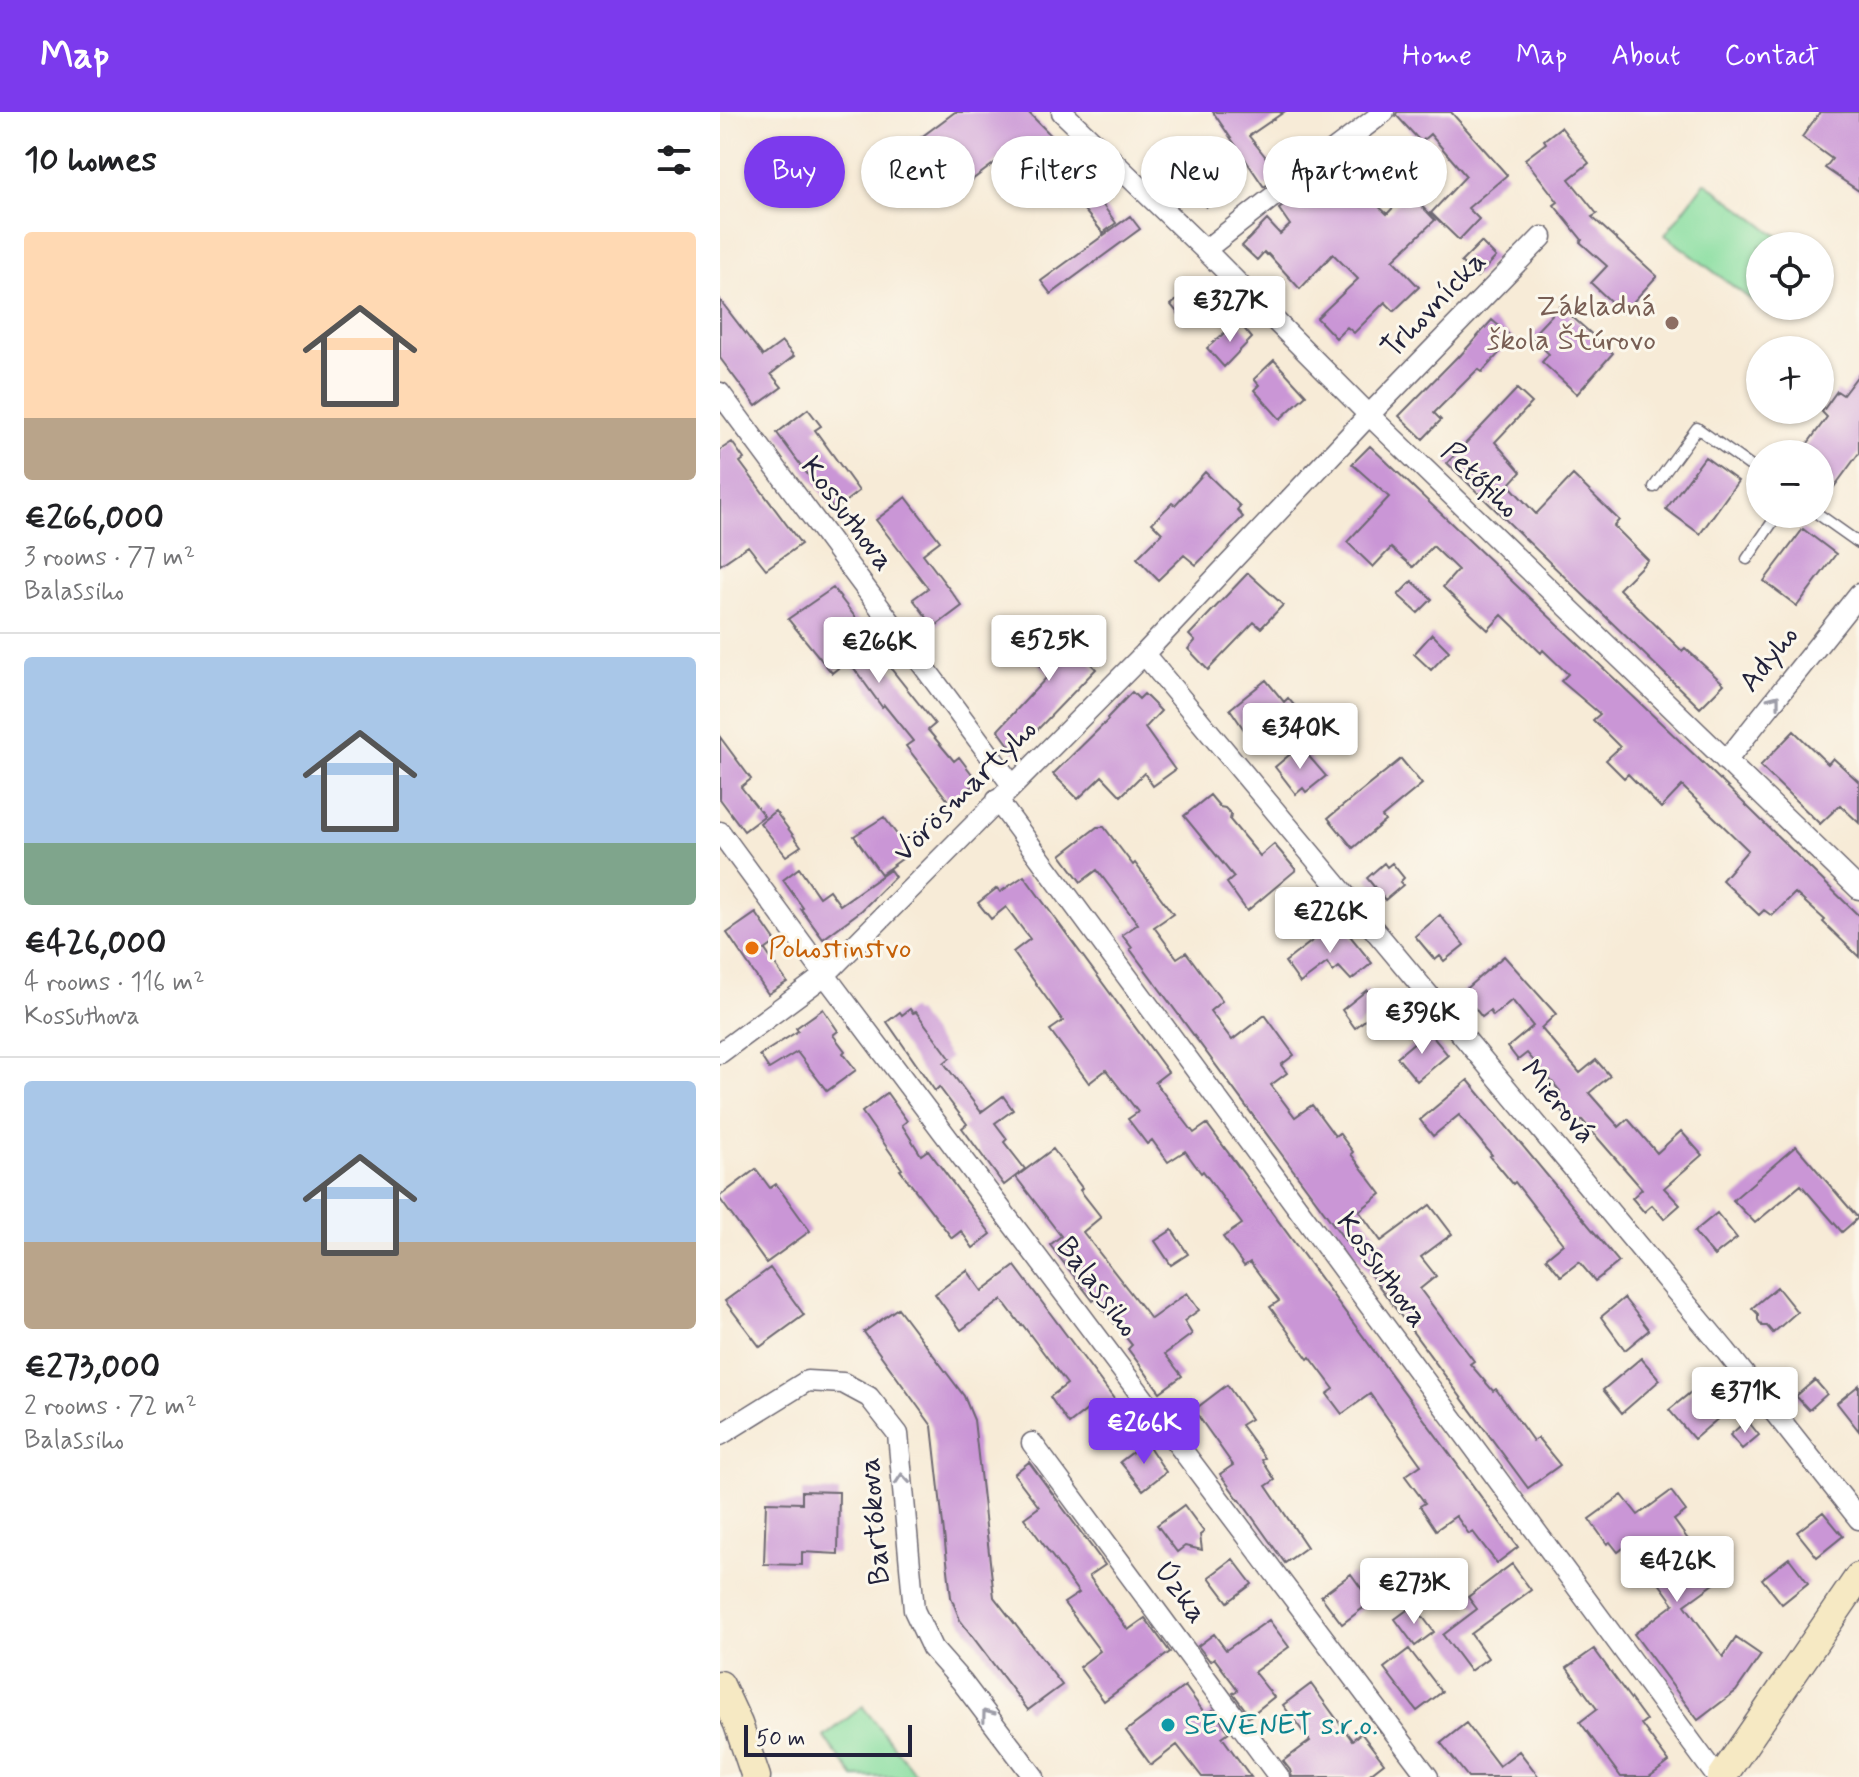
<!DOCTYPE html>
<html lang="en">
<head>
<meta charset="utf-8">
<style>
	body { margin:0; font-family:Mynerve,sans-serif; background:#f2f2f2; color:#202124; height:100vh; display:flex; flex-direction:column; font-size:30px; white-space:nowrap }
	* { box-sizing:border-box; margin:0 }
	p { font-size:26px; color:#757577 }
	.icon { flex:none; width:44px; height:44px; fill:none; stroke:currentColor; stroke-width:2; stroke-linecap:round; stroke-linejoin:round }
	.map { position:relative; flex:1; overflow:hidden }
	.side { display:flex; flex-direction:column; background:#fff; width:720px }
	.side>* { flex:none }
	.hud { position:absolute; left:24px; top:24px; width:760px; height:72px; display:flex; gap:16px }
	.controls { position:absolute; left:1026px; top:120px; display:grid; gap:16px }
	.controls a { display:grid; place-items:center; width:88px; height:88px; border-radius:50%; background:#fff; box-shadow:0 2px 6px #0004; font-size:40px }
	.scale { position:absolute; left:24px; bottom:20px; width:168px; box-sizing:border-box; padding-left:8px; border:4px solid #22223b; border-top:0; font-size:22px; line-height:28px; white-space:nowrap; color:#22223b; -webkit-text-stroke:6px #fbf7ec; paint-order:stroke }
	.price { position:absolute; translate:-50% -68px; padding:0 18px; border-radius:8px; background:#fff; color:#222; font-size:26px; line-height:52px; filter:drop-shadow(0 2px 4px #0008) }
	.price::after { content:''; position:absolute; left:50%; top:48px; width:24px; height:18px; margin-left:-12px; background:inherit; clip-path:polygon(0 0,100% 0,50% 100%) }
	.price.active { background:#7c3aed; color:#fff }
	ul { padding:0; list-style:none }
	li { display:grid; align-content:center; gap:16px; height:424px; padding:0 24px }
	li+li { border-top:2px solid #e0e0e0 }
	li span { display:grid; place-items:center; height:248px; border-radius:8px; color:#555 }
	li>.icon { margin-inline-start:auto }
	span .icon { width:144px; height:144px; fill:#fffc; stroke-width:1 }
	li b { font-size:34px }
	h2 { display:flex; justify-content:space-between; align-items:center; height:96px; padding:0 24px; font-size:34px }
	.chip { padding:0 28px; border-radius:36px; background:#fff; box-shadow:0 2px 6px #0004; font-size:28px; line-height:72px }
	.chip.active { background:#7c3aed; color:#fff }
	header { display:flex; align-items:center; gap:48px; box-sizing:border-box; height:112px; padding:0 40px; background:#7c3aed; color:#fff }
	header strong { font-size:38px }
	nav { display:flex; gap:44px; margin-inline-start:auto; font-size:28px }
	main { display:flex; flex:1; min-height:0 }
	.map>svg:first-child { display:block }
	.green { fill:#89dea0; stroke:#56806e; stroke-width:2 }
	.building { fill:#ca96d6 }
	.lines { fill:none; stroke-linecap:round; stroke-linejoin:round }
	.lane-casing { stroke:#6d6872; stroke-width:13 }
	.street-casing { stroke:#6d6872; stroke-width:23 }
	.secondary-casing { stroke:#6d6872; stroke-width:31 }
	.lane { stroke:#fff; stroke-width:10 }
	.street { stroke:#fff; stroke-width:20 }
	.secondary { stroke:#f6e9c3; stroke-width:28 }
	.oneway { stroke:#9c9ca7 }
	.education-dot { fill:#8d6e63; stroke:#fbf7ec; stroke-width:3 }
	.food-dot { fill:#e8710a; stroke:#fbf7ec; stroke-width:3 }
	.culture-dot { fill:#0f9aa8; stroke:#fbf7ec; stroke-width:3 }
	.labels { text-anchor:middle; dominant-baseline:central; stroke-width:6; stroke-linejoin:round; paint-order:stroke }
	.street-label { font-size:30px; fill:#22223b; stroke:#fbf7ec }
	.education-label { font-size:30px; fill:#785e54; stroke:#fbf7ec; text-anchor:end }
	.food-label { font-size:30px; fill:#c56008; stroke:#fbf7ec; text-anchor:start }
	.culture-label { font-size:30px; fill:#0d838f; stroke:#fbf7ec; text-anchor:start }
</style>
</head>
<body>
<header>
<strong>Map</strong>
<nav><a>Home</a><a>Map</a><a>About</a><a>Contact</a></nav>
</header>
<main>
<section class="side">
<h2>10 homes<svg class="icon" aria-label="filters" viewBox="0 0 24 24"><path d="M4 7h16M4 17h16"/><circle cx="9" cy="7" r="2"/><circle cx="15" cy="17" r="2"/></svg></h2>
<ul>
<li><span style="background:linear-gradient(#ffd9b3 75%,#b9a48a 0)"><svg class="icon" aria-label="home" viewBox="0 0 24 24"><path d="M3 11l9-7 9 7M6 9v11h12V9"/></svg></span><div><b>€266,000</b><p>3 rooms · 77 m²</p><p>Balassiho</p></div></li>
<li><span style="background:linear-gradient(#a9c7e8 75%,#7fa58c 0)"><svg class="icon" aria-label="home" viewBox="0 0 24 24"><path d="M3 11l9-7 9 7M6 9v11h12V9"/></svg></span><div><b>€426,000</b><p>4 rooms · 116 m²</p><p>Kossuthova</p></div></li>
<li><span style="background:linear-gradient(#a9c7e8 65%,#b9a48a 0)"><svg class="icon" aria-label="home" viewBox="0 0 24 24"><path d="M3 11l9-7 9 7M6 9v11h12V9"/></svg></span><div><b>€273,000</b><p>2 rooms · 72 m²</p><p>Balassiho</p></div></li>
</ul>
</section>
<div class="map">
<svg width="1139" height="1665" viewBox="0 0 1139 1665">
	<rect width="100%" height="100%" fill="#fbf7ec"/>
	<filter id="ink" filterUnits="userSpaceOnUse"><feTurbulence type="fractalNoise" baseFrequency=".0125" numOctaves="2"/><feDisplacementMap in="SourceGraphic" scale="16" xChannelSelector="R" yChannelSelector="G"/><feConvolveMatrix kernelMatrix="1 2 1 2 8 2 1 2 1" color-interpolation-filters="sRGB"/></filter>
	<filter id="wash" filterUnits="userSpaceOnUse"><feTurbulence type="fractalNoise" baseFrequency=".006" numOctaves="4" result="noise"/><feDisplacementMap in="SourceGraphic" scale="32" xChannelSelector="R" yChannelSelector="G"/><feGaussianBlur stdDeviation="1.8" result="paint"/><feColorMatrix in="noise" values="0 0 0 0 0 0 0 0 0 0 0 0 0 0 0 0 0 1.4 0 .05"/><feComposite in="paint" operator="in"/></filter>
	<g filter="url(#wash)">
		<rect width="100%" height="100%" fill="#f7ebd7"/>
		<path class="green" d="M 985,70 L 1071,134 L 1040,134 L 1040,194 L 1056,194 L 1050,202 L 945,123 Z
			M 143,1594 L 143,1595 L 198,1665 L 134,1665 L 104,1625 Z"/>
		<g id="blocks">
			<path class="building" d="M 235,0 L 308,0 L 376,69 L 379,67 L 393,83 L 382,92 L 396,111 L 383,121 L 339,67 L 309,89 L 280,47 L 240,77 L 216,41 L 205,49 L 192,32 Z
				M 493,0 L 564,0 L 529,24 L 560,63 L 544,75 Z
				M 677,0 L 731,0 L 787,63 L 748,96 L 759,107 L 739,128 L 711,101 L 746,64 L 710,22 L 701,30 L 676,3 Z
				M 1100,0 L 1139,0 L 1139,79 L 1105,56 L 1112,47 L 1082,25 Z
				M 841,15 L 869,51 L 849,67 L 877,102 L 872,105 L 937,164 L 903,201 L 871,171 L 887,154 L 860,130 L 862,128 L 834,93 L 838,90 L 805,47 L 826,31 L 824,28 Z
				M 485,45 L 515,76 L 499,91 L 494,87 L 486,95 L 461,70 Z
				M 622,48 L 644,70 L 638,75 L 667,102 L 688,80 L 715,108 L 673,148 L 699,175 L 674,199 L 665,190 L 634,221 L 627,215 L 616,226 L 597,206 L 638,167 L 613,142 L 580,177 L 548,142 L 547,143 L 544,140 L 537,148 L 522,134 L 547,108 L 560,122 L 570,113 L 559,97 Z
				M 410,104 L 420,117 L 331,182 L 321,169 Z
				M 761,130 L 776,145 L 757,165 L 741,150 Z
				M 481,168 L 496,186 L 466,211 L 451,193 Z
				M 0,188 L 43,244 L 62,230 L 74,244 L 51,262 L 62,275 L 36,294 L 0,246 Z
				M 840,194 L 893,241 L 857,282 L 822,250 L 829,242 L 811,225 Z
				M 772,208 L 793,226 L 762,260 L 758,257 L 714,301 L 721,308 L 703,327 L 679,304 L 738,244 L 739,245 Z
				M 518,209 L 532,226 L 504,255 L 487,236 Z
				M 554,248 L 586,283 L 560,307 L 534,278 L 539,273 L 534,267 Z
				M 1139,262 L 1139,341 L 1100,394 L 1100,342 L 1080,342 L 1107,305 L 1102,300 L 1117,279 L 1123,283 Z
				M 797,277 L 812,291 L 775,330 L 801,360 L 789,373 L 816,402 L 853,363 L 899,408 L 894,414 L 928,448 L 899,477 L 962,539 L 965,536 L 1004,572 L 980,596 L 727,351 Z
				M 88,297 L 101,314 L 95,318 L 139,379 L 114,398 L 57,321 Z
				M 12,330 L 24,347 L 20,350 L 81,432 L 46,457 L 28,434 L 0,453 L 0,338 Z
				M 650,334 L 983,651 L 1139,804 L 1139,845 L 1103,810 L 1105,808 L 1075,781 L 1052,804 L 1044,798 L 1039,803 L 1002,768 L 1028,738 L 962,674 L 941,696 L 908,662 L 904,666 L 886,648 L 900,635 L 873,608 L 880,602 L 841,569 L 848,562 L 823,538 L 821,541 L 782,503 L 768,518 L 723,475 L 738,458 L 713,434 L 693,455 L 671,436 L 653,455 L 627,430 L 669,385 L 632,352 Z
				M 985,345 L 1018,369 L 980,422 L 946,397 Z
				M 485,360 L 520,394 L 517,398 L 523,405 L 476,453 L 464,443 L 438,468 L 417,446 L 442,421 L 432,411 L 452,391 L 455,393 Z
				M 186,385 L 220,429 L 203,442 L 242,494 L 214,515 L 193,487 L 208,476 L 156,408 Z
				M 1083,417 L 1116,442 L 1077,494 L 1044,469 Z
				M 528,461 L 563,493 L 541,516 L 534,510 L 488,558 L 468,537 L 475,529 L 469,523 Z
				M 692,469 L 712,487 L 698,501 L 678,483 Z
				M 113,476 L 167,547 L 165,549 L 215,612 L 208,618 L 234,649 L 239,645 L 258,670 L 230,691 L 186,634 L 193,629 L 164,593 L 162,595 L 128,548 L 112,561 L 68,507 Z
				M 335,510 L 374,547 L 370,551 L 376,557 L 295,641 L 278,618 L 329,563 L 305,536 Z
				M 712,522 L 729,539 L 711,558 L 694,542 Z
				M 546,568 L 564,590 L 568,586 L 585,606 L 564,623 L 551,607 L 529,625 L 510,597 Z
				M 412,580 L 419,587 L 424,582 L 441,599 L 425,616 L 455,658 L 433,674 L 424,661 L 401,684 L 382,664 L 358,687 L 333,662 L 388,608 L 387,606 Z
				M 1074,619 L 1108,652 L 1113,646 L 1139,670 L 1139,711 L 1120,693 L 1100,712 L 1040,654 Z
				M 0,625 L 31,667 L 21,675 L 44,704 L 24,719 L 0,687 Z
				M 580,634 L 606,664 L 586,680 L 583,676 L 576,682 L 555,655 Z
				M 681,647 L 702,672 L 662,705 L 665,709 L 633,736 L 608,706 Z
				M 490,683 L 500,695 L 505,696 L 511,702 L 510,708 L 540,744 L 554,732 L 576,758 L 527,799 L 507,771 L 514,765 L 464,704 Z
				M 55,699 L 81,734 L 66,744 L 40,711 Z
				M 164,705 L 186,735 L 181,738 L 186,744 L 161,762 L 134,724 Z
				M 377,715 L 384,715 L 413,753 L 415,751 L 453,802 L 434,815 L 457,846 L 466,840 L 502,889 L 490,899 L 512,928 L 545,903 L 574,943 L 561,953 L 567,961 L 551,973 L 575,1005 L 592,993 L 615,1024 L 619,1021 L 633,1040 L 631,1042 L 661,1082 L 639,1099 L 661,1129 L 710,1093 L 732,1122 L 701,1145 L 716,1164 L 700,1177 L 754,1249 L 750,1252 L 773,1279 L 776,1277 L 813,1329 L 818,1326 L 840,1353 L 808,1376 L 410,837 L 412,836 L 402,823 L 418,812 L 377,758 L 361,770 L 341,743 Z
				M 664,751 L 667,755 L 672,751 L 684,766 L 680,770 L 683,773 L 665,788 L 647,766 Z
				M 79,756 L 99,785 L 109,778 L 120,793 L 170,758 L 175,765 L 142,798 L 103,827 L 81,797 L 83,796 L 63,768 Z
				M 304,764 L 448,960 L 435,970 L 474,1021 L 487,1012 L 798,1435 L 777,1451 L 753,1420 L 749,1422 L 736,1404 L 716,1418 L 700,1394 L 705,1391 L 685,1364 L 701,1353 L 650,1282 L 622,1302 L 607,1282 L 614,1277 L 590,1245 L 588,1247 L 550,1195 L 559,1189 L 530,1150 L 524,1154 L 503,1125 L 522,1112 L 483,1059 L 481,1061 L 465,1039 L 448,1050 L 432,1028 L 427,1032 L 408,1007 L 418,1000 L 386,958 L 369,971 L 330,918 L 343,909 L 293,840 L 310,827 L 286,795 L 271,807 L 258,791 L 277,776 L 280,780 Z
				M 36,801 L 56,830 L 45,838 L 67,870 L 48,882 L 7,821 Z
				M 720,803 L 744,833 L 724,849 L 720,844 L 715,848 L 695,824 Z
				M 618,809 L 652,851 L 631,868 L 619,855 L 613,860 L 607,851 L 580,871 L 565,850 Z
				M 784,844 L 836,902 L 821,916 L 860,961 L 876,948 L 890,964 L 869,981 L 899,1015 L 908,1007 L 937,1041 L 961,1019 L 982,1043 L 944,1076 L 960,1093 L 944,1107 L 932,1093 L 924,1100 L 912,1086 L 922,1077 L 862,1008 L 855,1014 L 831,987 L 840,979 L 807,941 L 798,948 L 788,935 L 813,914 L 792,888 L 773,904 L 770,899 L 762,905 L 742,880 Z
				M 647,878 L 661,895 L 635,916 L 622,898 Z
				M 103,897 L 118,919 L 113,923 L 125,939 L 123,941 L 136,958 L 107,979 L 77,940 L 49,957 L 40,943 L 78,919 L 76,916 Z
				M 190,897 L 193,901 L 196,900 L 230,946 L 224,951 L 261,1000 L 283,984 L 293,998 L 275,1011 L 287,1027 L 284,1030 L 305,1057 L 284,1073 L 242,1016 L 247,1012 L 219,975 L 215,979 L 167,910 L 180,900 L 182,903 Z
				M 708,919 L 728,943 L 697,969 L 677,945 Z
				M 748,968 L 899,1150 L 875,1169 L 859,1150 L 841,1164 L 826,1146 L 843,1132 L 795,1070 L 793,1072 L 770,1044 L 772,1043 L 739,1003 L 713,1024 L 700,1008 Z
				M 167,981 L 187,1009 L 182,1013 L 201,1043 L 208,1038 L 271,1122 L 253,1136 L 241,1119 L 232,1126 L 180,1058 L 182,1057 L 142,1000 Z
				M 1076,1034 L 1138,1106 L 1122,1120 L 1081,1073 L 1035,1111 L 1013,1088 Z
				M 333,1037 L 362,1076 L 360,1078 L 381,1105 L 363,1120 L 431,1207 L 467,1181 L 479,1198 L 464,1209 L 472,1222 L 445,1242 L 462,1264 L 440,1280 L 408,1237 L 412,1233 L 375,1187 L 373,1189 L 330,1133 L 341,1124 L 296,1065 Z
				M 36,1057 L 50,1076 L 56,1072 L 90,1119 L 46,1151 L 0,1087 L 0,1084 Z
				M 997,1101 L 1017,1126 L 994,1144 L 974,1120 Z
				M 452,1118 L 468,1142 L 451,1153 L 435,1129 Z
				M 295,1154 L 400,1295 L 377,1312 L 367,1298 L 349,1312 L 330,1285 L 347,1272 L 302,1212 L 301,1213 L 282,1188 L 241,1218 L 215,1182 L 247,1158 L 262,1179 Z
				M 50,1156 L 84,1203 L 40,1235 L 5,1189 Z
				M 1057,1175 L 1077,1200 L 1053,1221 L 1047,1214 L 1042,1214 L 1038,1208 L 1038,1202 L 1032,1196 Z
				M 904,1186 L 929,1218 L 905,1238 L 881,1205 Z
				M 178,1196 L 244,1284 L 254,1308 L 274,1485 L 342,1573 L 308,1598 L 240,1508 L 231,1485 L 212,1314 L 144,1220 Z
				M 921,1246 L 940,1268 L 902,1301 L 883,1278 Z
				M 1095,1268 L 1107,1282 L 1089,1298 L 1076,1284 Z
				M 507,1273 L 531,1307 L 521,1313 L 545,1346 L 542,1348 L 555,1368 L 546,1374 L 587,1435 L 565,1451 L 520,1388 L 519,1388 L 500,1362 L 513,1353 L 474,1298 Z
				M 1139,1273 L 1139,1319 L 1117,1291 Z
				M 976,1276 L 1000,1305 L 974,1327 L 949,1298 Z
				M 1027,1308 L 1039,1323 L 1022,1337 L 1010,1323 Z
				M 426,1330 L 446,1360 L 423,1378 L 400,1350 Z
				M 309,1350 L 385,1453 L 369,1464 L 408,1518 L 425,1506 L 450,1540 L 384,1589 L 359,1555 L 380,1539 L 344,1491 L 359,1481 L 304,1406 L 319,1395 L 294,1362 Z
				M 82,1379 L 119,1380 L 118,1442 L 82,1440 L 82,1453 L 44,1452 L 46,1390 L 82,1391 Z
				M 951,1379 L 966,1399 L 954,1408 L 998,1469 L 965,1493 L 1003,1545 L 1016,1526 L 1041,1543 L 1016,1579 L 978,1608 L 914,1522 L 954,1492 L 910,1431 L 898,1440 L 890,1430 L 887,1432 L 869,1407 L 902,1383 L 918,1403 Z
				M 464,1393 L 484,1420 L 480,1423 L 482,1438 L 465,1434 L 457,1440 L 437,1413 Z
				M 1103,1400 L 1123,1424 L 1097,1445 L 1077,1420 Z
				M 1069,1446 L 1088,1471 L 1062,1492 L 1042,1467 Z
				M 513,1447 L 532,1472 L 508,1490 L 489,1465 Z
				M 792,1452 L 811,1478 L 751,1522 L 768,1546 L 750,1559 L 723,1523 L 757,1497 L 748,1485 Z
				M 631,1462 L 651,1490 L 622,1512 L 601,1484 Z
				M 694,1493 L 714,1520 L 695,1534 L 675,1507 Z
				M 549,1508 L 569,1535 L 534,1560 L 554,1585 L 530,1604 L 513,1581 L 518,1578 L 494,1546 L 490,1549 L 478,1534 L 494,1522 L 506,1538 Z
				M 689,1537 L 722,1580 L 697,1599 L 664,1556 Z
				M 874,1537 L 926,1608 L 921,1612 L 949,1650 L 929,1665 L 901,1665 L 860,1610 L 877,1597 L 847,1556 Z
				M 591,1572 L 632,1628 L 641,1621 L 664,1651 L 646,1665 L 572,1665 L 570,1658 L 563,1649 L 590,1629 L 563,1593 Z
				M 465,1574 L 486,1603 L 493,1598 L 509,1620 L 502,1625 L 531,1665 L 482,1665 L 457,1633 L 431,1653 L 406,1619 Z
				M 746,1611 L 779,1654 L 799,1639 L 819,1665 L 748,1665 L 721,1631 Z"/>
		</g>
	</g>
	<g filter="url(#ink)">
		<use href="#blocks" fill-opacity="0" stroke="#6d6872" stroke-width="2"/>
		<g class="lines">
			<defs>
				<path id="lane" d="M 934,375 L 977,316 L 1040,361
					M 1098,402 L 1139,431
					M 1027,447 L 1058,402"/>
				<path id="street" d="M 342,0 L 485,138 L 649,303 L 1139,777
					M 485,138 L 564,76 L 664,0
					M 0,281 L 292,673
					M 424,542 L 1005,1238 L 1139,1407
					M 1006,649 L 1139,482
					M 277,688 L 997,1665
					M 0,720 L 105,863 L 708,1665
					M 0,941 L 105,863 L 424,542 L 649,303 L 822,125
					M 0,1323 L 87,1269 L 123,1271 L 149,1285 L 178,1322 L 194,1498 L 212,1536 L 242,1570 L 314,1665
					M 312,1331 L 559,1665"/>
				<path id="secondary" d="M 0,1573 L 18,1612 L 36,1665
					M 1002,1665 L 1139,1465"/>
			</defs>
			<use href="#lane" class="lane-casing"/>
			<use href="#street" class="street-casing"/>
			<use href="#secondary" class="secondary-casing"/>
			<use href="#lane" class="lane"/>
			<use href="#street" class="street"/>
			<use href="#secondary" class="secondary"/>
		</g>
		<defs><path id="oneway-chevron" d="M-2-3.5L2.5 0L-2 3.5" fill="none" stroke-width="1.6" stroke-linecap="round" stroke-linejoin="round" transform="scale(2)"/></defs>
		<g class="oneway">
			<use href="#oneway-chevron" transform="translate(1055 588) rotate(-52)"/>
			<use href="#oneway-chevron" transform="translate(182 1367) rotate(-95)"/>
			<use href="#oneway-chevron" transform="translate(267 1603) rotate(-127)"/>
		</g>
	</g>
	<circle class="education-dot" cx="952" cy="211" r="8"/>
	<circle class="food-dot" cx="32" cy="836" r="8"/>
	<circle class="culture-dot" cx="448" cy="1613" r="8"/>
	<g class="labels">
		<g class="street-label">
			<text transform="translate(714 193) rotate(-46)">Trhovnícka</text>
			<text transform="translate(760 368) rotate(44)">Petőfiho</text>
			<text transform="translate(127 402) rotate(53)">Kossuthova</text>
			<text transform="translate(1049 547) rotate(-52)">Adyho</text>
			<text transform="translate(245 679) rotate(-45)">Vörösmartyho</text>
			<text transform="translate(838 990) rotate(50)">Mierová</text>
			<text transform="translate(662 1158) rotate(54)">Kossuthova</text>
			<text transform="translate(377 1175) rotate(53)">Balassiho</text>
			<text transform="translate(155 1409) rotate(-95)">Bartókova</text>
			<text transform="translate(460 1480) rotate(54)">Úzka</text>
		</g>
		<g class="education-label">
			<text x="936" y="194">Základná<tspan x="936" dy="34">škola Štúrovo</tspan></text>
		</g>
		<g class="food-label">
			<text x="48" y="836">Pohostinstvo</text>
		</g>
		<g class="culture-label">
			<text x="464" y="1613">SEVENET s.r.o.</text>
		</g>
	</g>
</svg>
<div class="controls">
<a><svg class="icon" aria-label="locate" viewBox="0 0 24 24"><circle cx="12" cy="12" r="6"/><path d="M12 2v4M12 18v4M2 12h4M18 12h4"/></svg></a>
<a>+</a>
<a>−</a>
</div>
<div class="scale">50 m</div>
<b class="price" style="left:510px;top:232px">€327K</b>
<b class="price" style="left:329px;top:571px">€525K</b>
<b class="price" style="left:159px;top:573px">€266K</b>
<b class="price" style="left:580px;top:659px">€340K</b>
<b class="price" style="left:610px;top:843px">€226K</b>
<b class="price" style="left:702px;top:944px">€396K</b>
<b class="price" style="left:1025px;top:1323px">€371K</b>
<b class="price active" style="left:424px;top:1354px">€266K</b>
<b class="price" style="left:957px;top:1492px">€426K</b>
<b class="price" style="left:694px;top:1514px">€273K</b>
<div class="hud">
<a class="chip active">Buy</a>
<a class="chip">Rent</a>
<a class="chip">Filters</a>
<a class="chip">New</a>
<a class="chip">Apartment</a>
</div>
</div>
</main>
</body>
</html>
